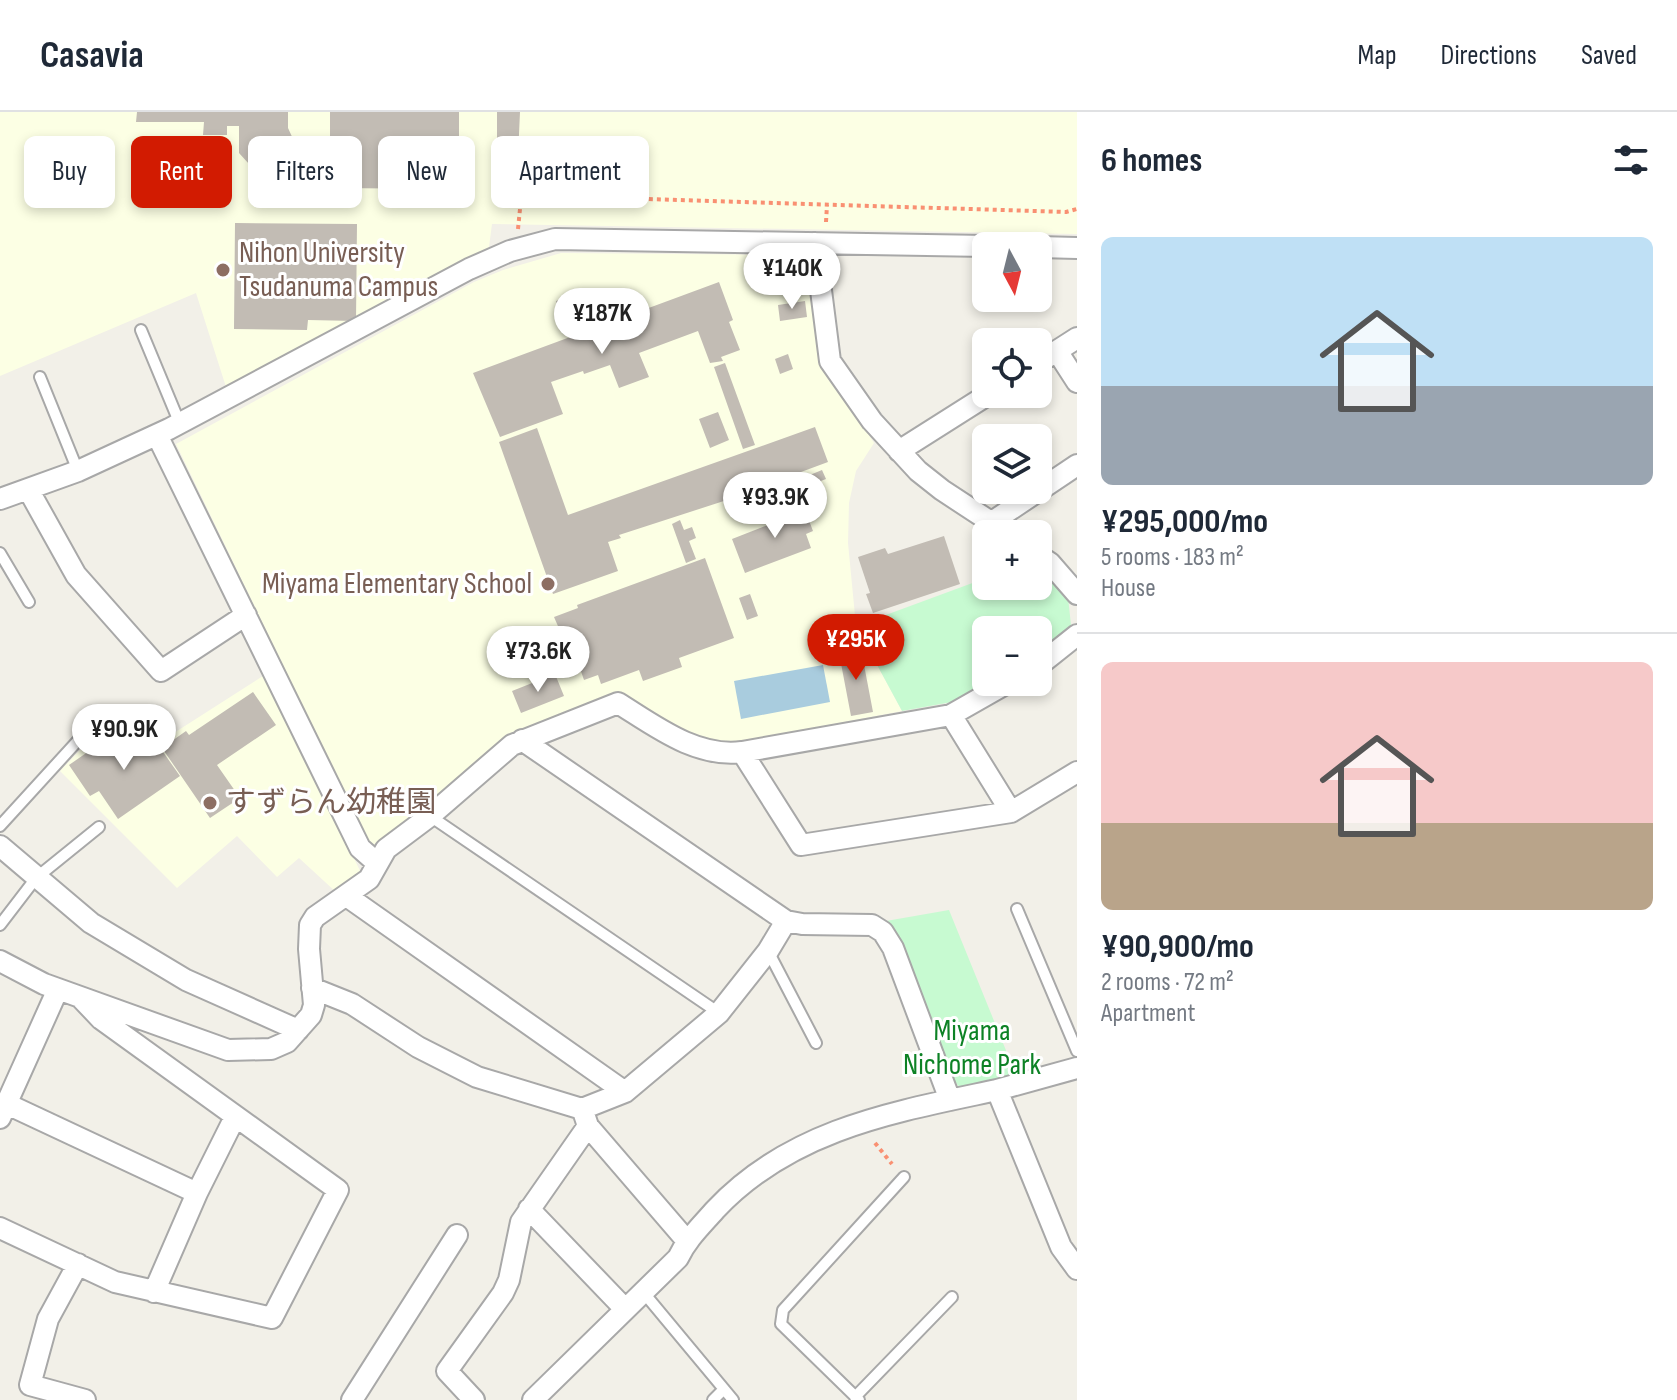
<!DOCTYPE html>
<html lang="en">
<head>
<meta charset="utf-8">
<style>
	body { margin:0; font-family:"Sofia Sans Condensed","Noto Sans JP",sans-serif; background:#f2f2f3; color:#1f2937; height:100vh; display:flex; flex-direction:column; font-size:30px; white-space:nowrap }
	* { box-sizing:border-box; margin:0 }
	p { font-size:26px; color:#747a83 }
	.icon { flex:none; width:44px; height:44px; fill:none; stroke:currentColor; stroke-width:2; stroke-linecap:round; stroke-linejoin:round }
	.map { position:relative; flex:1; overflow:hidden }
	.sheet { display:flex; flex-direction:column; background:#fff; width:600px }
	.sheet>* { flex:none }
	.banner { position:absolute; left:24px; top:24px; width:760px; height:72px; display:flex; gap:16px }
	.needle { width:52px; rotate:173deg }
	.controls { position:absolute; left:972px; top:120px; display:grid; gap:16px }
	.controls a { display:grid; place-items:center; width:80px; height:80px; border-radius:12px; background:#fff; box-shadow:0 4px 12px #0003; font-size:40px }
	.price { position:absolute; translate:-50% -68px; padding:0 18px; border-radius:28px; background:#fff; color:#222; font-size:26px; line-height:52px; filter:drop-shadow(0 2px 4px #0008) }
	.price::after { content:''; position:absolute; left:50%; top:48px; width:24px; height:18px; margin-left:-12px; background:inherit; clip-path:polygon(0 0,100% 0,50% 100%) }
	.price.on { background:#d21b01; color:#fff }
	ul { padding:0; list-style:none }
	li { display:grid; align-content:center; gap:16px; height:424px; padding:0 24px }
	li+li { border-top:2px solid #e0e1e3 }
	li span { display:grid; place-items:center; height:248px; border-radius:12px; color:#555 }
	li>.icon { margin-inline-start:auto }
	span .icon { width:144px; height:144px; fill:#fffc; stroke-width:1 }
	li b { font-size:34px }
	h2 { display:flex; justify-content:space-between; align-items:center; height:96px; padding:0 24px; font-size:34px }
	.chip { padding:0 28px; border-radius:12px; background:#fff; box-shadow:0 4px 12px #0003; font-size:28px; line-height:72px }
	.chip.on { background:#d21b01; color:#fff }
	header { display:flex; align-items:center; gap:48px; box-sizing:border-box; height:112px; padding:0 40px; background:#fff; border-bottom:2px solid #e0e1e3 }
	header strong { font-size:38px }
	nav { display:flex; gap:44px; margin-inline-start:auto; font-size:28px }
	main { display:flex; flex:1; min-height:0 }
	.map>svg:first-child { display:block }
	.education { fill:#fcffe4 }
	.park { fill:#c7fad1 }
	.water { fill:#a9ccde }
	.building { fill:#c2bcb4 }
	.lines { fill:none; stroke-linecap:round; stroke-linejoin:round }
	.service-casing { stroke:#a8a8a8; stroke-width:14 }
	.minor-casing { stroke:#a8a8a8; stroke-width:24 }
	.path { stroke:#f99072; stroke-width:4; stroke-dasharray:4 4; stroke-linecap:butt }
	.service { stroke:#fff; stroke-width:10 }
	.minor { stroke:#fff; stroke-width:20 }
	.education-dot { fill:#8d6e63; stroke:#fff; stroke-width:3 }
	.labels { text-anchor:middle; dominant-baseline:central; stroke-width:6; stroke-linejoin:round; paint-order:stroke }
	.education-label { font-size:30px; fill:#785e54; stroke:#fff; text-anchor:start }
	.park-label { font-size:30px; fill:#0d8225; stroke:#fff }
</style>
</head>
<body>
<header>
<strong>Casavia</strong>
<nav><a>Map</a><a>Directions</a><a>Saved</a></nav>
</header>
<main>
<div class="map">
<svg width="1077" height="1288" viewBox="0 0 1077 1288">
	<rect width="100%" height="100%" fill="#f2f0e8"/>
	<path class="education" d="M 0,0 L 1077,0 L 1077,122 L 492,112 L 489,135 L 226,275 L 196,181 L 0,264 Z
		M 561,141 L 788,143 L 805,149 L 822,253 L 874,331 L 856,359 L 849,391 L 848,431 L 856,514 L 902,599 L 730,632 L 685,622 L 618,583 L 507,623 L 378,733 L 369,731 L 176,332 L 474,170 L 503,158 Z
		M 266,562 L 362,763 L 337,781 L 299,746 L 277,765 L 237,724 L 177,776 L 60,659 L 118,599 L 152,635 Z"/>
	<path class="park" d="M 1038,459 L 1068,485 L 1071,513 L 1038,540 L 1038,518 L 986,518 L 986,570 L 952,590 L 902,599 L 856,514 L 986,466 L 986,474 L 1038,474 Z
		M 949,798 L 1016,963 L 969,976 L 960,976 L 950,963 L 897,822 L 886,809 Z"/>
	<path class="water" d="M 823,553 L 830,590 L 741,607 L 734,569 Z"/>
	<path class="building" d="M 137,0 L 288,0 L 288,16 L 300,42 L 277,65 L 264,61 L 262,46 L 249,52 L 239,41 L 239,14 L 227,14 L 227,23 L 203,23 L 204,10 L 136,10 Z
		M 330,0 L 459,0 L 459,73 L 450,73 L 450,77 L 335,76 L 335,73 L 330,71 Z
		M 497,0 L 520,0 L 516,88 L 497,86 Z
		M 235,111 L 357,112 L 356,209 L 308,208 L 307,218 L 234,217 Z
		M 719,170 L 733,208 L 729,210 L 740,238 L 721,245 L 723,249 L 710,251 L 698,219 L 639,241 L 649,265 L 619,276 L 610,253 L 584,262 L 583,259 L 551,270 L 563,302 L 500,325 L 473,261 Z
		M 577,182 L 580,194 L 559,200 L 556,189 Z
		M 805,189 L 807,205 L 780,209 L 778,193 Z
		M 788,242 L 793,257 L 780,262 L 775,247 Z
		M 725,251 L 755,333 L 743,337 L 714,255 Z
		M 718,300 L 729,328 L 710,336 L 699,307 Z
		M 815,315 L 828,350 L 801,360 L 809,383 L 738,409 L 730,387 L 619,423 L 621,426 L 608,430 L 618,459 L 553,482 L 499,330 L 537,316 L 568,403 Z
		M 822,358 L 826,367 L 808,374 L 805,365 Z
		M 803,393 L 813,419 L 806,422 L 811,436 L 745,461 L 732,427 L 768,413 L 765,406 Z
		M 680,408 L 684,418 L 692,415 L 696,426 L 689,429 L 696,447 L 686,451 L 672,412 Z
		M 944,424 L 960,472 L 873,501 L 866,482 L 870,481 L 858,445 L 885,436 L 888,442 Z
		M 705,446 L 734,526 L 679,546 L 682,555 L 643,569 L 639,558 L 601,572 L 598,563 L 584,568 L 567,519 L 561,521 L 554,505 L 578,496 L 577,493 Z
		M 750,482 L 758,504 L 747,508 L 739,486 Z
		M 861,537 L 873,600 L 851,604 L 839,541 Z
		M 555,562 L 564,584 L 521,601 L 512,579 Z
		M 253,580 L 276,613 L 217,653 L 240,686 L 210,706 L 162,636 L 186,619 L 189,623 Z
		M 128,612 L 150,644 L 161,637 L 180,664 L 118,707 L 99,679 L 90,684 L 69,653 Z"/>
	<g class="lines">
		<defs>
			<path id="service" d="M 141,218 L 180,312
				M 40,265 L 78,359
				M 0,441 L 29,490
				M 430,704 L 719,901
				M 0,714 L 93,612
				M 1017,797 L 1077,939
				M 0,813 L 36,766 L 99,715
				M 768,839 L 816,931
				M 644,1181 L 733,1288
				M 855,1285 L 952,1185
				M 713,1288 L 724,1277
				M 859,1288 L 781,1212 L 783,1198 L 904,1065"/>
			<path id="minor" d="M 815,131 L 830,249 L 872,309 L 918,359 L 942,378 L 1009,422
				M 1038,135 L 1077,136
				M 1057,239 L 1077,270
				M 1038,251 L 1077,226
				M 157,323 L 360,736 L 377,751
				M 899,339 L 989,282
				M 28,377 L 76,463 L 161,559 L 246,503
				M 0,387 L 78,359 L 169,317 L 469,157 L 510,139 L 555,127 L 987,134
				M 992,410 L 1077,353
				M 1038,443 L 1050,451 L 1077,482
				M 1038,554 L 1077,523
				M 951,603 L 1011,700
				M 522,628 L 786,809 L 802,812 L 872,813 L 883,820 L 893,836 L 950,988
				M 742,640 L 801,733 L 1011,700 L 1077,660
				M 0,734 L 91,811 L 186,868 L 298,918
				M 348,785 L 625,980
				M 0,849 L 44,872 L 228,938 L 271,937 L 287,930 L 311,903 L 314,893 L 309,837 L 310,813 L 315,805 L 369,767 L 386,737 L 430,704 L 512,633 L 618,591 C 655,614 696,646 742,640 L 951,603 L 1009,570
				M 312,876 L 352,892 L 418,935 L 477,965 L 582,997 L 625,980 L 719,901 L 768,839 L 786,809
				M 997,978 L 1077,956
				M 7,992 L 197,1081
				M 584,1002 L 588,1014 L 687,1129
				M 0,1006 L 58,877
				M 529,1097 L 625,1197
				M 0,1116 L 115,1170 L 272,1206 L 338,1078 L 101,907 L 82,887
				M 78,1152 L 48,1207 L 30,1273 L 85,1288
				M 154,1180 L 197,1081 L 235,1005
				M 352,1288 L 457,1123
				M 474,1288 L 447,1259 L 503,1181 L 509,1168 L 521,1110 L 588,1014
				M 533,1288 L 678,1146 C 687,1127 701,1114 715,1098 C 791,1017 894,1000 997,978 L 1061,1135 L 1077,1157"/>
		</defs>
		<use href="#service" class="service-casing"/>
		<use href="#minor" class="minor-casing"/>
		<path class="path" d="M 826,110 L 827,93
			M 518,117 L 522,77 L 549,84 L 1066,100 L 1077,97
			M 875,1031 L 892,1052"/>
		<use href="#service" class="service"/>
		<use href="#minor" class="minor"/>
	</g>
	<g class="education-dot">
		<circle cx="223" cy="158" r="8"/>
		<circle cx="548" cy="472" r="8"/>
		<circle cx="210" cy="691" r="8"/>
	</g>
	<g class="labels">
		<g class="education-label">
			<text x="239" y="141">Nihon University<tspan x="239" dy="34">Tsudanuma Campus</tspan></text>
			<text x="532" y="472" text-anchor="end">Miyama Elementary School</text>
			<text x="226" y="691">すずらん幼稚園</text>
		</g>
		<g class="park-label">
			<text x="972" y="919">Miyama<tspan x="972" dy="34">Nichome Park</tspan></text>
		</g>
	</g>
</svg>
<div class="controls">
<a><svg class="needle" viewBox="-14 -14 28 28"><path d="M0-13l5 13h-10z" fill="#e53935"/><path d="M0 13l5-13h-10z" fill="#747a83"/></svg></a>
<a><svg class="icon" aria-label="locate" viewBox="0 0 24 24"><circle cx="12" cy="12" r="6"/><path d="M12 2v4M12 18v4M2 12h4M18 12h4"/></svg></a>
<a><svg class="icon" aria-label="layers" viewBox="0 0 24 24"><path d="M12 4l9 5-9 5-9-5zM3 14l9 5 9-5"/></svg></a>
<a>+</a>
<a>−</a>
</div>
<b class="price" style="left:792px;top:199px">¥140K</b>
<b class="price" style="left:602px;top:244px">¥187K</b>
<b class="price" style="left:775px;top:428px">¥93.9K</b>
<b class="price on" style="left:856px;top:570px">¥295K</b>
<b class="price" style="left:538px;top:582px">¥73.6K</b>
<b class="price" style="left:124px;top:660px">¥90.9K</b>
<div class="banner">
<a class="chip">Buy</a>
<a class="chip on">Rent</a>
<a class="chip">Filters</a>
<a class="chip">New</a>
<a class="chip">Apartment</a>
</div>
</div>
<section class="sheet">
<h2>6 homes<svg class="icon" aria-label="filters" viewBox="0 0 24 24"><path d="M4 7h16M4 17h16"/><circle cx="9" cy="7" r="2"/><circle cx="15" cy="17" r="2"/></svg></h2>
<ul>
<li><span style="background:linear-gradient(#bfe0f5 60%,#9aa5b1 0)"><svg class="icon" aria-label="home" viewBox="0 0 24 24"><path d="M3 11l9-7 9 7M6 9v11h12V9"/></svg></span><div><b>¥295,000/mo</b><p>5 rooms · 183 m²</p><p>House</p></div></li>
<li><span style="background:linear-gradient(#f6c9c9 65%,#b9a48a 0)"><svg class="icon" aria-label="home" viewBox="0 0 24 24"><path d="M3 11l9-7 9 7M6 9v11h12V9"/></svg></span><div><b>¥90,900/mo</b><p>2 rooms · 72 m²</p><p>Apartment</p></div></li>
</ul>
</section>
</main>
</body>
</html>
